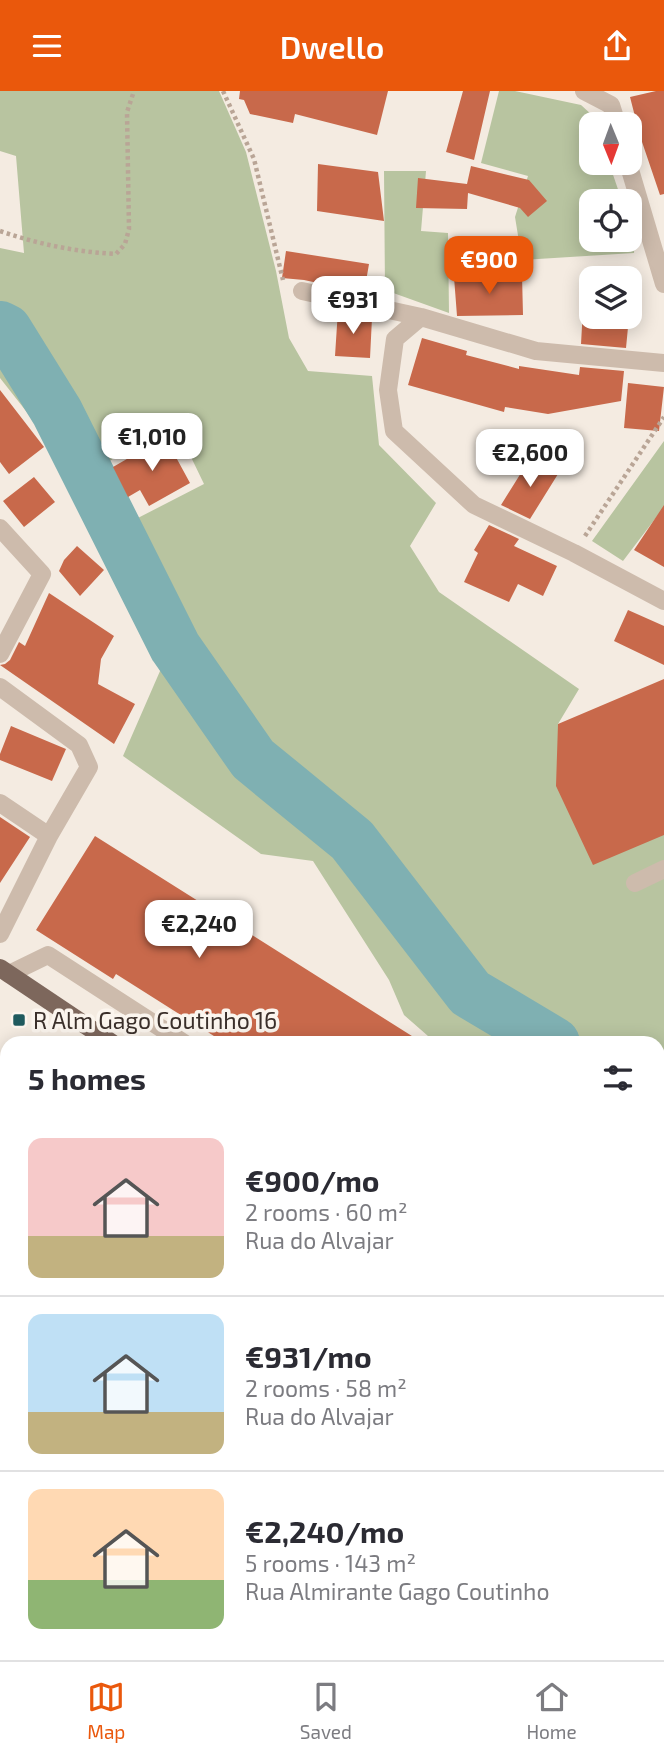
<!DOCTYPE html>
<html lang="en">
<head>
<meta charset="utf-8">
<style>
	body { margin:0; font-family:"Exo 2",sans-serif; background:#f7f7f7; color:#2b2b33; height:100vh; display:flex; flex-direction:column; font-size:26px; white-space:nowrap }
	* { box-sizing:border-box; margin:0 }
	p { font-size:23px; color:#7c7c81 }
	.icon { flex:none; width:38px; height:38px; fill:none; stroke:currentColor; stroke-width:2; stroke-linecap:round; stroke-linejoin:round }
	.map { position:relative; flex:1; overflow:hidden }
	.side { position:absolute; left:0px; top:945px; width:665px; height:625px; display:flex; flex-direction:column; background:#fff; border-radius:21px 21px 0 0; box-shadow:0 4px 18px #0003 }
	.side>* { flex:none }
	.needle { width:46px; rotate:179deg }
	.fabs { position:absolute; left:579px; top:21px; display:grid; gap:14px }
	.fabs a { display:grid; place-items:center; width:63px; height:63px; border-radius:14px; background:#fff; box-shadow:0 4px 18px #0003; font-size:35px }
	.price { position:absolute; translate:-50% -60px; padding:0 16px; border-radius:14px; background:#fff; color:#222; font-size:23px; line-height:46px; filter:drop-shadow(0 2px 4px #0008) }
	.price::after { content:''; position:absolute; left:50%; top:42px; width:21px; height:16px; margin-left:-10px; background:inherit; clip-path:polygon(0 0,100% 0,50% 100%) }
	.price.active { background:#ea580c; color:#fff }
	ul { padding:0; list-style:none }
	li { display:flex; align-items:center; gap:21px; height:175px; padding:0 28px }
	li+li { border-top:2px solid #e1e1e2 }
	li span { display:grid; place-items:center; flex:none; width:196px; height:140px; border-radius:14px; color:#555 }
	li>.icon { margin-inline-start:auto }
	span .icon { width:84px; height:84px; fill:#fffc; stroke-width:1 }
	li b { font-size:30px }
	h2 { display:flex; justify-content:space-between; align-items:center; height:84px; padding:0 28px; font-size:30px }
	header { display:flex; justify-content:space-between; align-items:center; height:91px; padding:0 28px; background:#ea580c; color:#fff; font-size:32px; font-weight:600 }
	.menu { display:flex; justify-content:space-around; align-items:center; height:98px; border-top:2px solid #e1e1e2; background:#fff; font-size:19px; color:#7c7c81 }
	.menu a { display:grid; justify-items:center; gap:4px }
	.menu .active { color:#ea580c }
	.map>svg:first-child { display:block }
	.green { fill:#b8c4a0; fill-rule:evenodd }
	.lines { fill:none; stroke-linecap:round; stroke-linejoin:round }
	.river { stroke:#7fb0b2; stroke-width:52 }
	.building { fill:#c8694b }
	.path { stroke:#b9a596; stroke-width:4.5; stroke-dasharray:3.5 3.5; stroke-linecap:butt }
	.minor { stroke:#cdbbac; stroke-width:18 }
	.major { stroke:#7d675c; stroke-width:18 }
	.poi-dot { fill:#1f5a5e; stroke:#fbf5ee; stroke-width:2.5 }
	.labels { text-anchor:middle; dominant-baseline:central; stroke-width:7; stroke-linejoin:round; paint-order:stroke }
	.poi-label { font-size:23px; fill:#3b302b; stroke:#fbf5ee; text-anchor:start }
</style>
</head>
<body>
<header><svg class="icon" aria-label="menu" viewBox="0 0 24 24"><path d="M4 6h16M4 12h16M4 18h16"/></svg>Dwello<svg class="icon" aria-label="share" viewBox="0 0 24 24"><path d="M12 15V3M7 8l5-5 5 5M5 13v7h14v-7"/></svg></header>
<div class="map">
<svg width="664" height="1569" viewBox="0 0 664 1569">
	<rect width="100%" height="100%" fill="#f4ebe1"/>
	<path class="green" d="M 0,0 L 219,0 L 246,61 L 276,180 L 289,247 L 308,280 L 372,285 L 379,354 L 436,412 L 410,455 L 439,501 L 579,598 L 558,633 L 664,744 L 664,1144 L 658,1154 L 658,952 L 436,952 L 404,924 L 389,889 L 313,770 L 261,763 L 123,665 L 167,564 L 37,334 L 0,287 L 0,157 L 24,162 L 16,65 L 0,60 ZM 176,335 L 204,393 L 134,429 L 102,375 L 136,353 Z
		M 499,0 L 515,0 L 581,14 L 592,24 L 595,33 L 592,33 L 592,72 L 609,72 L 622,110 L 592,110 L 592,149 L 630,149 L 630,131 L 635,145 L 634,162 L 522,169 L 515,126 L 528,85 L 481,72 Z
		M 384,80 L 426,80 L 421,140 L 448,142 L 449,222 L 385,199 Z
		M 664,350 L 664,416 L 623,470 L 592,450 Z
		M 0,1272 L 7,1275 L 7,1437 L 0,1435 Z"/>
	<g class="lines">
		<path class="river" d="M 0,236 L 6,239 L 57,321 L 175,556 L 253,668 L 352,749 L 470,902 L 554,952
			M 658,1032 L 664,1037"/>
	</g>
	<path class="building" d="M 240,0 L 388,0 L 377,44 L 295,23 L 293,32 L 250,23 L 244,9 L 239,8 Z
		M 463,0 L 490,0 L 474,69 L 446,61 Z
		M 656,0 L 664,0 L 664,103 L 660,104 L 640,45 L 630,6 Z
		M 318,73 L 378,81 L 384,130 L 317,120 Z
		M 471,75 L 529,89 L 547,110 L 528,126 L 520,117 L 468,102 L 467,118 L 416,117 L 418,87 L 467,93 Z
		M 286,160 L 369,173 L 364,202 L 304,189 L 282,187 Z
		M 585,181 L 633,187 L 630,216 L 630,187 L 592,187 L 592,226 L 629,226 L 626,257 L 581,253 Z
		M 522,184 L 523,224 L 457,225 L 454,186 Z
		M 338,219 L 372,227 L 370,267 L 335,265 Z
		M 422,247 L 467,260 L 466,264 L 519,278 L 519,275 L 579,284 L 580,276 L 624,280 L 621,310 L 548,323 L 505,316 L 504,321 L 408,294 Z
		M 628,292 L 664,296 L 659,340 L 624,337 Z
		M 0,299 L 44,356 L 9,383 L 0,371 Z
		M 165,346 L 190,392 L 149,415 L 140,399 L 128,406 L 113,376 Z
		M 531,366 L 558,383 L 530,428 L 501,414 Z
		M 34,386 L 55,411 L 24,436 L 3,410 Z
		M 664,414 L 664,476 L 634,459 Z
		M 489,434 L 519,448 L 514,455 L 557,475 L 543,505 L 518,493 L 509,511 L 464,491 L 478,462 L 474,459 Z
		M 77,455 L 104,479 L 80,505 L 59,480 L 64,469 Z
		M 49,502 L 114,545 L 101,568 L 98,593 L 135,613 L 114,653 L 0,574 L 5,573 L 10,569 L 19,551 L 25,555 Z
		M 628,519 L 664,535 L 664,574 L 614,550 Z
		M 664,588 L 664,744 L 593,774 L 556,695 L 558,633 Z
		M 11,635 L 66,658 L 52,690 L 0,669 L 0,663 Z
		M 0,726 L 30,746 L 0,792 Z
		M 95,745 L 423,952 L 225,952 L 116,883 L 113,888 L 36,839 Z"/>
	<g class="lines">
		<path class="path" d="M 223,0 L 254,68 L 283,189
			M 0,140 C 38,153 76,161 116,163 L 125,153 L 129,138 L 127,21 L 134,0
			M 585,445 L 664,326"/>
		<path class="minor" d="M 584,0 L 611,14 L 617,33
			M 628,72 L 664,193
			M 302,200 L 421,226
			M 664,272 L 536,260 L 421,226 L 395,248 L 388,299 L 394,340 L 474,414 L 574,462 L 664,510
			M 0,437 L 42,483 L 0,563
			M 0,596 L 79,654 L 89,676 L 49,745 L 0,843
			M 0,712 L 49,745
			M 635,792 L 664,778
			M 9,883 L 48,864 L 184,952
			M 0,1243 L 7,1246
			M 658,1251 L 664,1254
			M 658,1334 L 664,1336
			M 0,1543 L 7,1546
			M 658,1549 L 664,1552"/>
		<path class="major" d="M 0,877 L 112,952
			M 658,1293 L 664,1296"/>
	</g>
	<rect class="poi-dot" x="12" y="922" width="14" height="14" rx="3.5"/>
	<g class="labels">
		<g class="poi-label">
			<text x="33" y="929">R Alm Gago Coutinho 16</text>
		</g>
	</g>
</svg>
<div class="fabs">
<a><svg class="needle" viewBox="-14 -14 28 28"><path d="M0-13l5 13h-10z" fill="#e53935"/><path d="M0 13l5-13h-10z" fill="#7c7c81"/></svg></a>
<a><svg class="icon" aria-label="locate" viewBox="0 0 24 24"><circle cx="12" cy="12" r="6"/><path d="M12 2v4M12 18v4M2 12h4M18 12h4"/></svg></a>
<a><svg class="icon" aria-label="layers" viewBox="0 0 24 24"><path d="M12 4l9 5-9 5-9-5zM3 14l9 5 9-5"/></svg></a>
</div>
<b class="price active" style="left:489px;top:205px">€900</b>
<b class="price" style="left:353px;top:245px">€931</b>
<b class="price" style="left:152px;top:382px">€1,010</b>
<b class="price" style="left:530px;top:398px">€2,600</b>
<b class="price" style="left:199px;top:869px">€2,240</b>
<section class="side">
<h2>5 homes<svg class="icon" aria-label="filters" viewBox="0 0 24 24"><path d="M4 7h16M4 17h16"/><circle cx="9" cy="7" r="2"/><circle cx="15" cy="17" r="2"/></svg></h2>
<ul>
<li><span style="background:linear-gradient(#f6c9c9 70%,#c2b280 0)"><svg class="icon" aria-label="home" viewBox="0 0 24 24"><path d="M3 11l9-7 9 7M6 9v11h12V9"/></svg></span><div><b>€900/mo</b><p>2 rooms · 60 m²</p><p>Rua do Alvajar</p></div></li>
<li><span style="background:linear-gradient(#bfe0f5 70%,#c2b280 0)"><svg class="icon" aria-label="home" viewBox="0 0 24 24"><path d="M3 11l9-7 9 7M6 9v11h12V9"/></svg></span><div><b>€931/mo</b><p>2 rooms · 58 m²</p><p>Rua do Alvajar</p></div></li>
<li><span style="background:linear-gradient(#ffd9b3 65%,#8fb573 0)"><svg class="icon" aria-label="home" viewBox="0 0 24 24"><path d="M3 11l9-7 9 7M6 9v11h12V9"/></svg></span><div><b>€2,240/mo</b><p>5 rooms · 143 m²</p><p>Rua Almirante Gago Coutinho</p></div></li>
</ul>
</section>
</div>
<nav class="menu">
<a class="active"><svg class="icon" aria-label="map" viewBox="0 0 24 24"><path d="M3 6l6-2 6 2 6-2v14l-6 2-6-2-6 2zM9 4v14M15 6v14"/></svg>Map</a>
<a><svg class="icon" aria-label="saved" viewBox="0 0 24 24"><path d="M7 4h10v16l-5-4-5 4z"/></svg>Saved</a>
<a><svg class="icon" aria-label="home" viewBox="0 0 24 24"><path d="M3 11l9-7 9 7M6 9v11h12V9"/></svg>Home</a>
</nav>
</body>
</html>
